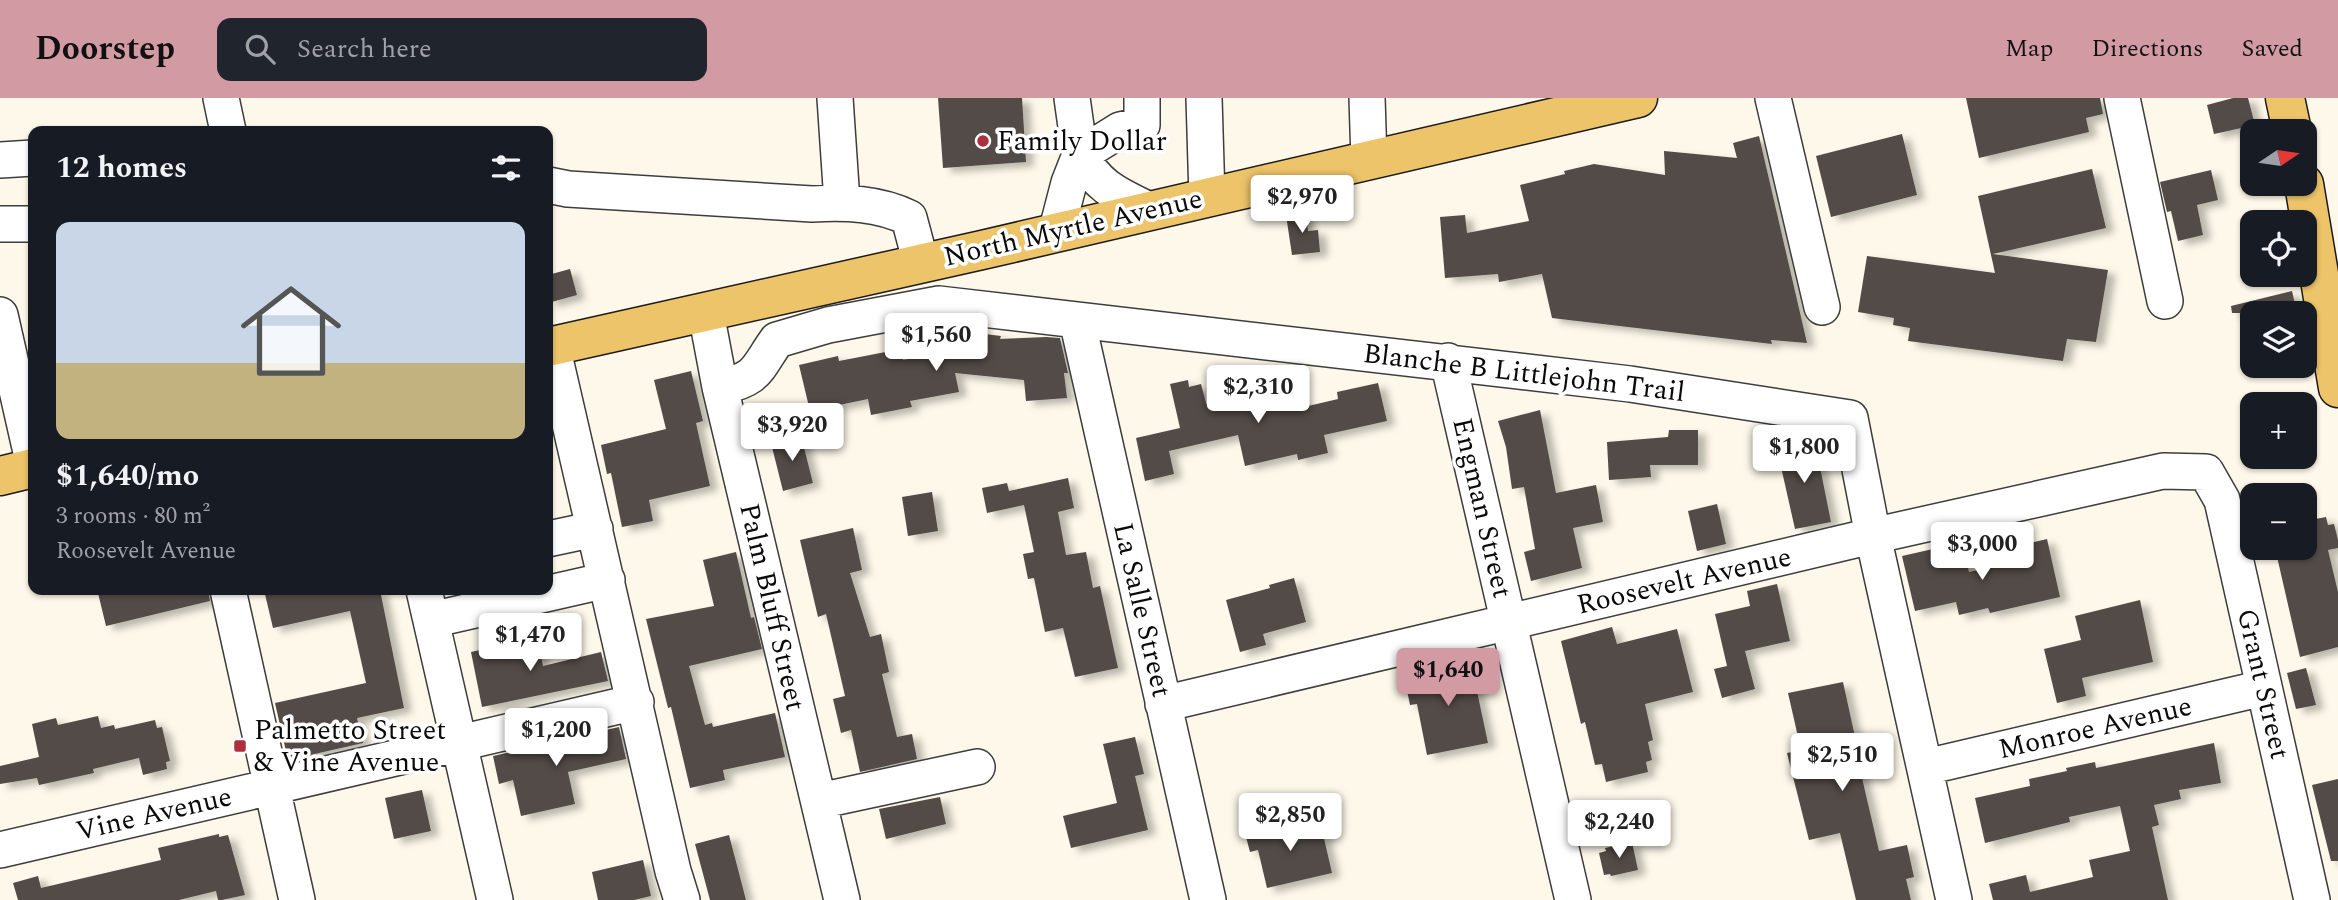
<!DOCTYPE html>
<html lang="en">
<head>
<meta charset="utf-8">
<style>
	body { margin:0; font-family:Spectral,serif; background:#20242c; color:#f1f3f6; height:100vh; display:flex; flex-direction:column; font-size:26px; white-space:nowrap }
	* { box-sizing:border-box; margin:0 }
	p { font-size:23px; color:#9ea1a6 }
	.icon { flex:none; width:38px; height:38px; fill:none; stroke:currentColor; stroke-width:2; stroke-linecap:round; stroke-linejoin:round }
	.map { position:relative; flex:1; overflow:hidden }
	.side { position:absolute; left:28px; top:28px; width:525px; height:469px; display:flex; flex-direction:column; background:#171b24; border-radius:14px; box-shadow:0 2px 5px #0004 }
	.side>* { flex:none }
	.needle { width:46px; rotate:77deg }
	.controls { position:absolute; left:2240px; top:21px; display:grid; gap:14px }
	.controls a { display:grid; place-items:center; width:77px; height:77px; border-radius:14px; background:#171b24; box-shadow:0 2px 5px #0004; font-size:35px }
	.price { position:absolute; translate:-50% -60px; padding:0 16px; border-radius:7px; background:#fff; color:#222; font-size:23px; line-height:46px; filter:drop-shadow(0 2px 4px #0008) }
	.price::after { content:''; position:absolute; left:50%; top:42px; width:21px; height:16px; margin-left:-10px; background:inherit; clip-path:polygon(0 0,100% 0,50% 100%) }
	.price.on { background:#d29ba3; color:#111 }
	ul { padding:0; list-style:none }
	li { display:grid; align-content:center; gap:14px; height:371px; padding:0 28px }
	li span { display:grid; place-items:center; height:217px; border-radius:14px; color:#555 }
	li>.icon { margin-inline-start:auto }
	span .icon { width:126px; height:126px; fill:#fffc; stroke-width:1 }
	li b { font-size:30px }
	h2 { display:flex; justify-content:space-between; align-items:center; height:84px; padding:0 28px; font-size:30px }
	header { display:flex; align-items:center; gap:42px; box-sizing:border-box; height:98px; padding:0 35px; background:#d29ba3; color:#111 }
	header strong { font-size:33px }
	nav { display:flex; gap:38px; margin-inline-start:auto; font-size:24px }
	.search { width:490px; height:63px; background:#20242c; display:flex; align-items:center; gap:18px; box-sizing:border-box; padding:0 24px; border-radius:14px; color:#9ea1a6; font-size:26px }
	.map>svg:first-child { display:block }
	.building { fill:#524b47; filter:url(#shadow) }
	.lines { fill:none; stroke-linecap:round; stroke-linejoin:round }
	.minor-casing { stroke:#3d3d3d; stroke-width:38 }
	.major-casing { stroke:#1b1b1b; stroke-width:41 }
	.minor { stroke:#fff; stroke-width:35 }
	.major { stroke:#edc469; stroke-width:38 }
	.poi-dot { fill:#ad2f3d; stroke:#fff; stroke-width:2.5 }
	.labels { text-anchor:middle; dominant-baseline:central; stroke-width:7; stroke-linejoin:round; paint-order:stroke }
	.poi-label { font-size:28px; fill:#0a0a0a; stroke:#fff; text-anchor:start }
	.street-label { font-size:28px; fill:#0a0a0a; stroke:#fff }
</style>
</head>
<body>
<header>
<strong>Doorstep</strong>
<div class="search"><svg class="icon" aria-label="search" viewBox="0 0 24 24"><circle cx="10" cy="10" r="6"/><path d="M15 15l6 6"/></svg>Search here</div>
<nav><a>Map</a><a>Directions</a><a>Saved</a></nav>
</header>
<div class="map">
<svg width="2338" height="802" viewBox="0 0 2338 802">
	<defs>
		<filter id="shadow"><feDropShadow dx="8" dy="4.5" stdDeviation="3.5" flood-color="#0004"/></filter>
	</defs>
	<rect width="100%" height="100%" fill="#fdf8e9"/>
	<path class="building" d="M 938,0 L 1022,0 L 1026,64 L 943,70 Z
		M 1966,0 L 2100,0 L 2103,16 L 2086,20 L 2089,34 L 1979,60 Z
		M 2233,0 L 2248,0 L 2255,27 L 2214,36 L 2207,7 Z
		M 1902,36 L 1917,97 L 1831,119 L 1816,58 Z
		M 1759,38 L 1807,245 L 1771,242 L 1772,246 L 1552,220 L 1542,176 L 1499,184 L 1498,176 L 1445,180 L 1440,119 L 1465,117 L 1467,135 L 1529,123 L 1520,87 L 1565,76 L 1564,73 L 1594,66 L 1665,77 L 1664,53 L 1737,60 L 1733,45 Z
		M 2092,71 L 2106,130 L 1993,156 L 2108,172 L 2096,244 L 2067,241 L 2063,263 L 1908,243 L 1910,230 L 1893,227 L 1894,220 L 1858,214 L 1867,158 L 1995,175 L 1978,98 Z
		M 2211,72 L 2218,102 L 2197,107 L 2203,137 L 2178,143 L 2171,113 L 2167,114 L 2160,84 Z
		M 1306,114 L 1308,133 L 1318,132 L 1320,154 L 1292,157 L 1286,117 Z
		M 570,171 L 577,197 L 548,205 L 548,177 Z
		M 2292,193 L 2297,215 L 2232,215 L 2231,208 Z
		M 968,234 L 1001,238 L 1000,241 L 1046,239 L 1060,240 L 1068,275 L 1064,275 L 1067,300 L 1026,303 L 1024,282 L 955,275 L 959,294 L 910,303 L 912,309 L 871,317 L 868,301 L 810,313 L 799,267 L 838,258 L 839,263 L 901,251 L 903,262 L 966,250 Z
		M 691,273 L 703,323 L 696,325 L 710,388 L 649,402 L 653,423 L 622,429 L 611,375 L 607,376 L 601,347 L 666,331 L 654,282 Z
		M 1188,282 L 1189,289 L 1201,286 L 1206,305 L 1262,292 L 1266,310 L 1302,302 L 1304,309 L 1338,301 L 1337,294 L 1378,285 L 1387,323 L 1324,337 L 1328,355 L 1298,362 L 1297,356 L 1245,368 L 1238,337 L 1169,353 L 1174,376 L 1145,383 L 1136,340 L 1180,330 L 1170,286 Z
		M 1540,312 L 1556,395 L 1596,387 L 1603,424 L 1573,430 L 1582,470 L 1531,483 L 1524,454 L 1535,451 L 1524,389 L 1512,391 L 1506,349 L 1498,323 Z
		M 1669,332 L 1698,332 L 1698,367 L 1650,367 L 1651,379 L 1609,382 L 1607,344 L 1668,339 Z
		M 801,338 L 813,385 L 783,393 L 771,345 Z
		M 1815,344 L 1831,424 L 1795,431 L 1777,351 Z
		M 1068,380 L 1074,410 L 1058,414 L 1066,457 L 1086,454 L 1093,490 L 1100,488 L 1118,570 L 1075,579 L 1063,530 L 1045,534 L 1034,480 L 1028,481 L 1023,456 L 1034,454 L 1024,407 L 987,415 L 982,390 L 1007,385 L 1009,393 Z
		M 932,394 L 938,433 L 908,438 L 902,399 Z
		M 1717,406 L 1726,446 L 1697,453 L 1688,413 Z
		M 2326,419 L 2328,427 L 2334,426 L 2338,442 L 2338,450 L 2328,452 L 2338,494 L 2338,549 L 2300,559 L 2275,450 L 2305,450 L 2305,423 Z
		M 853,430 L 862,472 L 850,475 L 870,539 L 881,536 L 889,574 L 882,576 L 897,639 L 912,636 L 917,661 L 860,674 L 851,632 L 841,635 L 833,601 L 845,598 L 826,516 L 818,519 L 800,442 Z
		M 2047,441 L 2060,499 L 1990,515 L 1988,510 L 1959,517 L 1956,504 L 1915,513 L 1902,458 L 1933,451 L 1937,468 L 1966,461 L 1969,474 L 2033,459 L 2030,445 Z
		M 736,454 L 751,520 L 754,519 L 762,551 L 689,568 L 705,627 L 712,625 L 713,629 L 775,615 L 785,659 L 723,672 L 725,682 L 690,690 L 671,609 L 668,610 L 646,521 L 714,508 L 703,462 Z
		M 1294,480 L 1306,524 L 1263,536 L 1266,547 L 1240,554 L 1226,502 L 1270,490 L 1269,487 Z
		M 1777,486 L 1790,543 L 1745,553 L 1755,591 L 1722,600 L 1714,571 L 1727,568 L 1715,516 L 1750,508 L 1747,493 Z
		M 111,492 L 208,492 L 210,503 L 106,528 L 98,495 Z
		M 264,492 L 380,492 L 404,610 L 357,620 L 363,645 L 288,662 L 275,605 L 366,585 L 350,513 L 273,530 Z
		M 2140,502 L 2153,564 L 2082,580 L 2086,598 L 2057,605 L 2044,551 L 2081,542 L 2075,518 Z
		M 1612,529 L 1617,546 L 1677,531 L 1693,594 L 1645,606 L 1653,642 L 1648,644 L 1652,662 L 1646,664 L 1648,674 L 1606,684 L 1602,666 L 1595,667 L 1585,624 L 1581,626 L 1561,543 Z
		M 537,539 L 543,568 L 601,554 L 608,583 L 482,609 L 471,554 Z
		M 1471,565 L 1488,645 L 1427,657 L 1417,606 L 1410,607 L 1404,578 Z
		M 2306,570 L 2316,607 L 2296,611 L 2287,575 Z
		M 1843,584 L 1861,666 L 1859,667 L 1879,753 L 1907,747 L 1914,779 L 1906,781 L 1911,802 L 1856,802 L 1840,735 L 1809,742 L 1787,655 L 1801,652 L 1788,595 Z
		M 98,618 L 101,630 L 114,627 L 115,631 L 155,622 L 157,630 L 162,629 L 170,663 L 166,664 L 167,671 L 143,677 L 139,660 L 93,671 L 94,675 L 39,687 L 37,680 L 0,686 L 0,668 L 39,659 L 32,626 L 56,620 L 58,627 Z
		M 619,629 L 626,661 L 568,674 L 575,706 L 521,718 L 513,682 L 499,686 L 493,658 Z
		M 1135,639 L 1144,676 L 1135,678 L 1148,732 L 1071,750 L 1063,718 L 1117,705 L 1103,646 Z
		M 2214,645 L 2221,685 L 2179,692 L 2181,701 L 2154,707 L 2159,727 L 2152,729 L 2168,802 L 1993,802 L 1989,786 L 2026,777 L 2030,794 L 2093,779 L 2089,762 L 2130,753 L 2120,708 L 2069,719 L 2070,724 L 1985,745 L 1975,700 L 2030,688 L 2029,681 L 2067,673 L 2066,670 L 2095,664 L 2096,670 Z
		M 2338,681 L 2338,763 L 2331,763 L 2312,687 Z
		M 422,692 L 431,733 L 394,741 L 385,700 Z
		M 940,699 L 946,726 L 886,741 L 879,711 Z
		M 1310,720 L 1314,738 L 1323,736 L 1332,775 L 1267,790 L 1258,752 L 1250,754 L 1245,735 Z
		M 219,736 L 219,739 L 228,737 L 245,797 L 222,802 L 218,802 L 216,793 L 179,802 L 18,802 L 13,785 L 38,778 L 41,790 L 161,762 L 158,750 Z
		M 729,737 L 746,802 L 710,802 L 695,746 Z
		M 1632,744 L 1638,772 L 1611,778 L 1610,776 L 1604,777 L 1599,755 L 1606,753 L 1605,750 Z
		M 643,762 L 651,798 L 634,802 L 598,802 L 592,774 Z"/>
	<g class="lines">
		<defs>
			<path id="minor" d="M 221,0 L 228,33
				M 835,0 L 842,104
				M 1072,0 L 1080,57 L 1120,32 L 1142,27 L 1142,0
				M 1204,0 L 1207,100
				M 1367,0 L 1369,62
				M 1773,0 L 1822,209
				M 2122,0 L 2165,203
				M 1080,57 C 1100,91 1117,96 1151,113
				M 0,62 L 33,60
				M 548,87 L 568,91 L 812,106 C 845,104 879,105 909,120 L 921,165
				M 0,126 L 33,126
				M 1056,135 L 1069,85 L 1080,57
				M 706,215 L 720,289 L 842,802
				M 0,217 L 33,363
				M 1077,222 L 1208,802
				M 552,248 L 673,773 L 682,802
				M 1448,263 L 1573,802
				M 720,289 C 759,281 756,271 777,242 L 828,227 L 939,206 L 1630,286 L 1850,320 L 1873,438 L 1954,802
				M 548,441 L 595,431
				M 228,492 L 297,802
				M 424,492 L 495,802
				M 431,522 L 607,482
				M 1163,606 L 1859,441 L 2163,373 L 2206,374 L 2222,402 L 2312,802
				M 1926,669 L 2263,590
				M 819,703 L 977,669
				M 0,752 L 636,604"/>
			<path id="major" d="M 2285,0 L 2292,33
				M 2304,86 L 2338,290
				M 548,249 L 982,152 L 1638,0
				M 0,378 L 33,370"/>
		</defs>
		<use href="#minor" class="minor-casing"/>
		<use href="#major" class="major-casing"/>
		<use href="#minor" class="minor"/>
		<use href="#major" class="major"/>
	</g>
	<g class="poi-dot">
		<circle cx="983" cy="43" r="7"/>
		<rect x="233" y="641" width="14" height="14" rx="3.5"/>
	</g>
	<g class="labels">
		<g class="poi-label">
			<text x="997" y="43">Family Dollar</text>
			<text x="254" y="632">Palmetto Street<tspan x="254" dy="32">&amp; Vine Avenue</tspan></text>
		</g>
		<g class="street-label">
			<text transform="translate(1073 130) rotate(-13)">North Myrtle Avenue</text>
			<text transform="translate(1524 275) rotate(7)">Blanche B Littlejohn Trail</text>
			<text transform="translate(1482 410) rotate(77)">Engman Street</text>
			<text transform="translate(1684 483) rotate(-13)">Roosevelt Avenue</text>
			<text transform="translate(772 509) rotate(77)">Palm Bluff Street</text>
			<text transform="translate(1142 512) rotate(77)">La Salle Street</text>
			<text transform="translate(2263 586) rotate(77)">Grant Street</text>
			<text transform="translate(2095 630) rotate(-13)">Monroe Avenue</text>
			<text transform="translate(154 716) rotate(-13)">Vine Avenue</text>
		</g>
	</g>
</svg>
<div class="controls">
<a><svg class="needle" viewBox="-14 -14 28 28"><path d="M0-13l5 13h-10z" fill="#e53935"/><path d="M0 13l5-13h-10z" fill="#9ea1a6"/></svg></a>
<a><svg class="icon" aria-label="locate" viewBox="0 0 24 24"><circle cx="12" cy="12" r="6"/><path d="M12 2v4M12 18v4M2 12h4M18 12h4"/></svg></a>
<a><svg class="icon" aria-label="layers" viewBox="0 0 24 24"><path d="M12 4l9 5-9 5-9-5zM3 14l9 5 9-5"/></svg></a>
<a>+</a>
<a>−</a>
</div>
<b class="price" style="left:1302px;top:137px">$2,970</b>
<b class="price" style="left:936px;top:275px">$1,560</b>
<b class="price" style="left:1258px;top:327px">$2,310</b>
<b class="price" style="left:792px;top:365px">$3,920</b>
<b class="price" style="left:1804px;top:387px">$1,800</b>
<b class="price" style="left:1982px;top:484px">$3,000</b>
<b class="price" style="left:530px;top:575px">$1,470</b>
<b class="price on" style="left:1448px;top:610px">$1,640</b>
<b class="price" style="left:556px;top:670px">$1,200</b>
<b class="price" style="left:1842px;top:695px">$2,510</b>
<b class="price" style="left:1290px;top:755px">$2,850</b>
<b class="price" style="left:1619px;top:762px">$2,240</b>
<section class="side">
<h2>12 homes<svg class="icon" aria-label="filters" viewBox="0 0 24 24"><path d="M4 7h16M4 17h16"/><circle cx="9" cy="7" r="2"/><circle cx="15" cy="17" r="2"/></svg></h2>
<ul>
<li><span style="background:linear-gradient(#c9d6e8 65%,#c2b280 0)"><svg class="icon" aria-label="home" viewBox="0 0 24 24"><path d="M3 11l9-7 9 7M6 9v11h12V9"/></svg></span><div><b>$1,640/mo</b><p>3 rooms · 80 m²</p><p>Roosevelt Avenue</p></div></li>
</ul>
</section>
</div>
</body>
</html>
